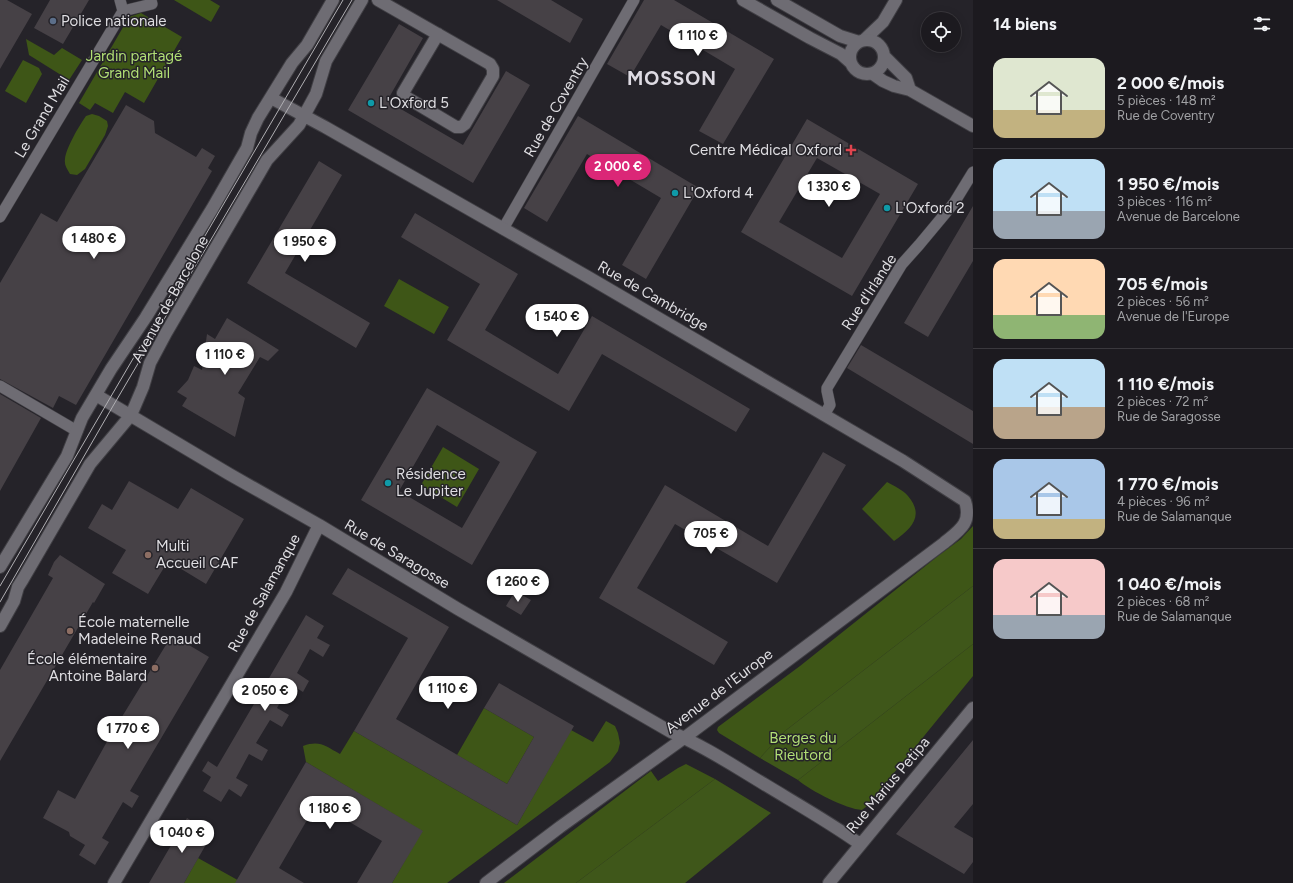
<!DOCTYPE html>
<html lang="fr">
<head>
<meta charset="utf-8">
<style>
	body { margin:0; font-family:Figtree,sans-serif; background:#29272c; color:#f1f3f6; height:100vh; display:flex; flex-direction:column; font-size:15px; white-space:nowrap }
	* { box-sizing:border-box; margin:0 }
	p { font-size:13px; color:#a0a1a4 }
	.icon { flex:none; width:22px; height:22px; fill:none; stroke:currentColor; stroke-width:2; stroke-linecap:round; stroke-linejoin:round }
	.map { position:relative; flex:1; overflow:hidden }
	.sheet { display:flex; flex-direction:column; background:#1c1a1f; width:320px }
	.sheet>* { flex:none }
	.fabs { position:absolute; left:921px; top:12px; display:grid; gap:8px }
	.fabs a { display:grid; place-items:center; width:40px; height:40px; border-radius:50%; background:#1c1a1f; box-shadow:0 2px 10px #0003,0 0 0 1px #3a383d; font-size:20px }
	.price { position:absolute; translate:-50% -34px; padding:0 9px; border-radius:14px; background:#fff; color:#222; font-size:13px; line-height:26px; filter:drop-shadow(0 1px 2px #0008) }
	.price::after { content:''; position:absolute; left:50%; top:24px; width:12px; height:9px; margin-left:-6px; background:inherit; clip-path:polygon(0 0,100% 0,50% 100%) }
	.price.current { background:#db2777; color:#fff }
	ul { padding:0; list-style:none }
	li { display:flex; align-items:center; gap:12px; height:100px; padding:0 20px }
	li+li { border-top:1px solid #3a383d }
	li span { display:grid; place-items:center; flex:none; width:112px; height:80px; border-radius:12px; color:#555 }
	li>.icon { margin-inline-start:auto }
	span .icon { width:48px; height:48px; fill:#fffc; stroke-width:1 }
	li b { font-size:17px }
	h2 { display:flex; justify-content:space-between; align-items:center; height:48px; padding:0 20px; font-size:17px }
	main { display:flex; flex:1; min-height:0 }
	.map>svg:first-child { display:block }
	.green { fill:#3e5617 }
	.forest { fill:#3f571a }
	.building { fill:#464146; fill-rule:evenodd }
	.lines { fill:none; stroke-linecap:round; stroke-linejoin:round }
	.pedestrian-casing { stroke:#403f44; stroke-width:12 }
	.minor-casing { stroke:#403f44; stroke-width:14 }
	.tertiary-casing { stroke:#403f44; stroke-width:14 }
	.pedestrian { stroke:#6e6c73; stroke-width:11 }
	.minor { stroke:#6e6c73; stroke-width:12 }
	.tertiary { stroke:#6e6c73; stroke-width:12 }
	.tram { stroke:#b1b0b4; stroke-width:1 }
	.service-dot { fill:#5c6f8a; stroke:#252329; stroke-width:1.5 }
	.culture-dot { fill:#0f9aa8; stroke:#252329; stroke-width:1.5 }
	.health-dot { fill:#e0444e; stroke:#252329; stroke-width:1.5 }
	.education-dot { fill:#8d6e63; stroke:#252329; stroke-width:1.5 }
	.labels { text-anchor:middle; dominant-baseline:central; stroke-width:3; stroke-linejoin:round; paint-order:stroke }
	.poi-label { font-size:15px; fill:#dfdee2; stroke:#252329; text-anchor:start }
	.park-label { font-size:15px; fill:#b1df75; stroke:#252329 }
	.street-label { font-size:15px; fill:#dfdee2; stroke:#252329 }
	.district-label { font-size:19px; font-weight:bold; letter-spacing:1px; fill:#dedbe3; stroke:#252329 }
</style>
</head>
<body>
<main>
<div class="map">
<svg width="973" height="883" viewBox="0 0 973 883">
	<rect width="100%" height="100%" fill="#252329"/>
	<path class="green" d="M 174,0 L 210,0 L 220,6 L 211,22 Z
		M 141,13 L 182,37 L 144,103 L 125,92 L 113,113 L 95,103 L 90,110 L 79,103 L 129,17 Z
		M 26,39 L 54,55 L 62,48 L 82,60 L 69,80 L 29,55 Z
		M 23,60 L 39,68 L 42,74 L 26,103 L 5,91 Z
		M 92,114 L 99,116 L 107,121 L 108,126 L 105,135 L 85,169 L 77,175 L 70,174 C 67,169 64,165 65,159 C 66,148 79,126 86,116 Z
		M 399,279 L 449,307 L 434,334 L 384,306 Z
		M 443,447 L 479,469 L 457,507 L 421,485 Z
		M 887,482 C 894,486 903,490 908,496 C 925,516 911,529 894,541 L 862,509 Z
		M 973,526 L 973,586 L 785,731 L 760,758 L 719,733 L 717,730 L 718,727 L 800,666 L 938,556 L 961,539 Z
		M 973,644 L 973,676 L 867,806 L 862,810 C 846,809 811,791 798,780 Z
		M 484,708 L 534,737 L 507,784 L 457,755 Z
		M 606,721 L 615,726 L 618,733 L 620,743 L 618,751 L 610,762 L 447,883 L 392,883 L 422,831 L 306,762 L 303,746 C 320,740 325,746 340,754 L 354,731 L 517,825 L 571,730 L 593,742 Z
		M 686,764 L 715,779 L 576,883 L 504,883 L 651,771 L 658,781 L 678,768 Z
		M 198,858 L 243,883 L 184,883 Z"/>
	<path class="forest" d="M 973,586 L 973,644 L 798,780 L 760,758 L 785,731 Z
		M 715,779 L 771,813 L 685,883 L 576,883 Z"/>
	<path class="building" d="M 0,0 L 7,0 L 32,14 L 0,69 Z
		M 50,0 L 89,0 L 63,44 L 34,28 Z
		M 497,0 L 551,0 L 583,19 L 570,43 Z
		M 644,0 L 674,0 L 774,59 L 723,144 L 699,131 L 735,69 L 661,25 L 630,77 L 607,64 Z
		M 399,24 L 423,38 L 387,101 L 463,145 L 506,71 L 530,85 L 473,183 L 348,110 Z
		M 126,105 L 154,121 L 155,133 L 196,157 L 202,148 L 215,156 L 208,168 L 212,171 L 76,405 L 59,396 L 53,408 L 0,379 L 0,283 L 41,213 L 57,222 Z
		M 578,116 L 699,188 L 646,279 L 622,265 L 661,198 L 587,154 L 547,222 L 524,208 Z
		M 807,119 L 918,184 L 852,296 L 741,232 ZM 817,158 L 880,194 L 842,258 L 779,222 Z
		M 319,161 L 342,175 L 285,273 L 370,323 L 356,348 L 247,283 Z
		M 973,206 L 973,261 L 928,337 L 904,323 Z
		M 415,213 L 518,274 L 485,330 L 558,374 L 592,316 L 750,409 L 736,432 L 602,354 L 569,411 L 447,340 L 480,284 L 401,237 Z
		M 227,318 L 279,350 L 268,361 L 260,357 L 238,393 L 245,398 L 235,437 L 182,406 L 187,398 L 177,392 L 188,380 L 194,366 L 202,370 L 207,334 L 215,339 Z
		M 861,345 L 973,411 L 973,444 L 847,368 Z
		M 427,388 L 537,452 L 472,565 L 361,500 ZM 437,425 L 500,462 L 462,528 L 399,491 Z
		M 0,394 L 41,418 L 0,491 Z
		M 823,452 L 846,465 L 777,583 L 675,524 L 637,588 L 728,642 L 714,665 L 599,598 L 665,485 L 768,546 Z
		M 129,481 L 178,509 L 191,488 L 244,519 L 206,584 L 168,561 L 148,594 L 112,573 L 126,550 L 88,528 L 102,504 L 112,510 Z
		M 60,555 L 105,584 L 94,603 L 93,602 L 0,761 L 0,670 L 53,578 L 48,575 L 54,562 Z
		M 348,568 L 449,627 L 396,719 L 507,784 L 534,737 L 484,708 L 499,683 L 574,726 L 517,825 L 354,731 L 408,638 L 332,594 Z
		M 515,591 L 531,600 L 521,615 L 506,606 Z
		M 306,615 L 324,626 L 317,638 L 330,645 L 323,657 L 310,649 L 297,673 L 309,681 L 303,692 L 290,684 L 277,708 L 289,715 L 282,727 L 270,720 L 256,743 L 268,750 L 262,761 L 249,754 L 236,778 L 248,785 L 241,797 L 229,789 L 221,802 L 203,791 L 211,777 L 202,771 L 208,761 L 217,767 Z
		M 172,635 L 209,657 L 130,791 L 139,796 L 132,808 L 123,802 L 102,838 L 109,842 L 95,865 L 79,855 L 85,845 L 70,836 L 69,832 L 43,818 L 58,790 L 75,799 L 109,738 Z
		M 973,740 L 973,804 L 954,827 L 973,838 L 973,862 L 964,874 L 896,834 Z
		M 306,762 L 423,831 L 392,883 L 357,883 L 382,841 L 317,803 L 279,868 L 304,883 L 235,883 Z
		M 187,818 L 212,834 L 184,883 L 149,883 Z"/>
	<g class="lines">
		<defs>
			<path id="pedestrian" d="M 123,11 L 152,4 L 151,0
				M 0,217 L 123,11 L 120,0
				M 503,229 L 634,0
				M 0,386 L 77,431
				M 824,415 L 830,405 L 827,391 L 827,388 L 902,264 L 919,245 L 954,203 L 973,172"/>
			<path id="minor" d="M 378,0 L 490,64 L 493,69 L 493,76 L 465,124 L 461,127 L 456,127 L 404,96 L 403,93 L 438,34
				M 864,40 L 883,22 L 896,0
				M 271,98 L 325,127 L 588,277 L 903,461 L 965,501 C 972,523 960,530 944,543 L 684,738 L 560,827 L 486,883
				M 96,395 L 229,474 L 319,525 L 458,609 L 671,732 C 704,746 734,766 764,784 C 797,804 829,822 860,844
				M 0,567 L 67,456 L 82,418 L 111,369 L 146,317 L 212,209 L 247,148 L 251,133 L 258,118 L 292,63 L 307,45 L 333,0
				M 0,626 L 14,601 L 18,587 L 23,579 L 90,464 L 131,415 L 143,387 L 150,363 L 166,333 L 267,160 L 299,125 L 316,94 L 326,61 L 362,0
				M 114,883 L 286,592 L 319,525
				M 829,883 L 973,708"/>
			<path id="tertiary" d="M 743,0 L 810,38 L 841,54 L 850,62
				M 777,0 L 840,36 L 859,42
				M850 57a17 17 0 1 1 34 0a17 17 0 1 1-34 0Z
				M 884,56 L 906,78 L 910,90
				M 873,74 L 883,81 L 894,86 L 910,90 L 973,126"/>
		</defs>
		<use href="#pedestrian" class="pedestrian-casing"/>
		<use href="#minor" class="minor-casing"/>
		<use href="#tertiary" class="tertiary-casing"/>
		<use href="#pedestrian" class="pedestrian"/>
		<use href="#minor" class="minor"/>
		<use href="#tertiary" class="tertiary"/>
		<path class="tram" d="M 0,586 L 343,0
			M 0,602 L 113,406 L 352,0"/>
	</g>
	<circle class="service-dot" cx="53" cy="21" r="4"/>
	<g class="culture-dot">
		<circle cx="371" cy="103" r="4"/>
		<circle cx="675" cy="193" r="4"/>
		<circle cx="887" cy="208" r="4"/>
		<circle cx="388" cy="483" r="4"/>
	</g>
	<path class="health-dot" d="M849 144h4v4h4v4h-4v4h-4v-4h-4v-4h4z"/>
	<g class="education-dot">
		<circle cx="148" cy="555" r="4"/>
		<circle cx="70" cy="631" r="4"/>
		<circle cx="155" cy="668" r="4"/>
	</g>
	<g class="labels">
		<g class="poi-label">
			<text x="61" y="21">Police nationale</text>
			<text x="379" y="103">L'Oxford 5</text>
			<text x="842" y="150" text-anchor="end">Centre Médical Oxford</text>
			<text x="683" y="193">L'Oxford 4</text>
			<text x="895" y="208">L'Oxford 2</text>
			<text x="396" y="474">Résidence<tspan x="396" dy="17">Le Jupiter</tspan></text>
			<text x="156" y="546">Multi<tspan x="156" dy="17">Accueil CAF</tspan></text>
			<text x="78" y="622">École maternelle<tspan x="78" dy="17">Madeleine Renaud</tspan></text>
			<text x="147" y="659" text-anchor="end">École élémentaire<tspan x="147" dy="17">Antoine Balard</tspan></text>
		</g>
		<g class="park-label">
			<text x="134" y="56">Jardin partagé<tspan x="134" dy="17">Grand Mail</tspan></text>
			<text x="803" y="738">Berges du<tspan x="803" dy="17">Rieutord</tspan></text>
		</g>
		<g class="street-label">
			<text transform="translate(556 107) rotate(-60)">Rue de Coventry</text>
			<text transform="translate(42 117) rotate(-59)">Le Grand Mail</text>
			<text transform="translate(869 292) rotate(-57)">Rue d'Irlande</text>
			<text transform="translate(653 296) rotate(30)">Rue de Cambridge</text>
			<text transform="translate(170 299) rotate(-61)">Avenue de Barcelone</text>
			<text transform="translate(397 554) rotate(31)">Rue de Saragosse</text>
			<text transform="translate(264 593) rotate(-61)">Rue de Salamanque</text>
			<text transform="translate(719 691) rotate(-37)">Avenue de l'Europe</text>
			<text transform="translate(888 785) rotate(-50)">Rue Marius Petipa</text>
		</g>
		<g class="district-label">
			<text x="672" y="78">MOSSON</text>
		</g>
	</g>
</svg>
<div class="fabs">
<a><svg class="icon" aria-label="locate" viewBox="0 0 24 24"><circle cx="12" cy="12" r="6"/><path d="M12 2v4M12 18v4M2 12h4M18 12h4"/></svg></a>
</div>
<b class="price" style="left:698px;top:57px">1 110 €</b>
<b class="price current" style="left:618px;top:188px">2 000 €</b>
<b class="price" style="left:829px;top:208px">1 330 €</b>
<b class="price" style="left:94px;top:260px">1 480 €</b>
<b class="price" style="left:305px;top:263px">1 950 €</b>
<b class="price" style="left:557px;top:338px">1 540 €</b>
<b class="price" style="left:225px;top:376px">1 110 €</b>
<b class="price" style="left:711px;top:555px">705 €</b>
<b class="price" style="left:518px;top:603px">1 260 €</b>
<b class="price" style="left:448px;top:710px">1 110 €</b>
<b class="price" style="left:265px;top:712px">2 050 €</b>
<b class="price" style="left:128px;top:750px">1 770 €</b>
<b class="price" style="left:330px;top:830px">1 180 €</b>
<b class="price" style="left:182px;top:854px">1 040 €</b>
</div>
<section class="sheet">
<h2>14 biens<svg class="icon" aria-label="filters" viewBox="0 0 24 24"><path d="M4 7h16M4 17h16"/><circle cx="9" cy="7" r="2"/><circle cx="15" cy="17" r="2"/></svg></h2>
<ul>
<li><span style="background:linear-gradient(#dfe7d0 65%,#c2b280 0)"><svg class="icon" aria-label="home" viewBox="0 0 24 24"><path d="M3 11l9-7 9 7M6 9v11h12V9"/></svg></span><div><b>2 000 €/mois</b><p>5 pièces · 148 m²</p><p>Rue de Coventry</p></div></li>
<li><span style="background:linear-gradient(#bfe0f5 65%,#9aa5b1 0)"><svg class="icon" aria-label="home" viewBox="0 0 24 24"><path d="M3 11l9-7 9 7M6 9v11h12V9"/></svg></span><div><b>1 950 €/mois</b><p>3 pièces · 116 m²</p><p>Avenue de Barcelone</p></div></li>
<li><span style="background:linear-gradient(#ffd9b3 70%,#8fb573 0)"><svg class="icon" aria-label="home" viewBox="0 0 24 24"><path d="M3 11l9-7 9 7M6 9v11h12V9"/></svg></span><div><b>705 €/mois</b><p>2 pièces · 56 m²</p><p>Avenue de l'Europe</p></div></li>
<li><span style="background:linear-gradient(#bfe0f5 60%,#b9a48a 0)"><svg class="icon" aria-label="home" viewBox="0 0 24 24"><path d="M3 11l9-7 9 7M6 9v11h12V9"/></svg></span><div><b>1 110 €/mois</b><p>2 pièces · 72 m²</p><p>Rue de Saragosse</p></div></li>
<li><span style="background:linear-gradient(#a9c7e8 75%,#c2b280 0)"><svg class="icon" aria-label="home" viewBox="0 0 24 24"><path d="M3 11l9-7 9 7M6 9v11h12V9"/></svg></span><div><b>1 770 €/mois</b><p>4 pièces · 96 m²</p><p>Rue de Salamanque</p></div></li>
<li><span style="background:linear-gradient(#f6c9c9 70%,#9aa5b1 0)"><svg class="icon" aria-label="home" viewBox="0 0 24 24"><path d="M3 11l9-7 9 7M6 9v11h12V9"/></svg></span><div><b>1 040 €/mois</b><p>2 pièces · 68 m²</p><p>Rue de Salamanque</p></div></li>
</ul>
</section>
</main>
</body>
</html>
